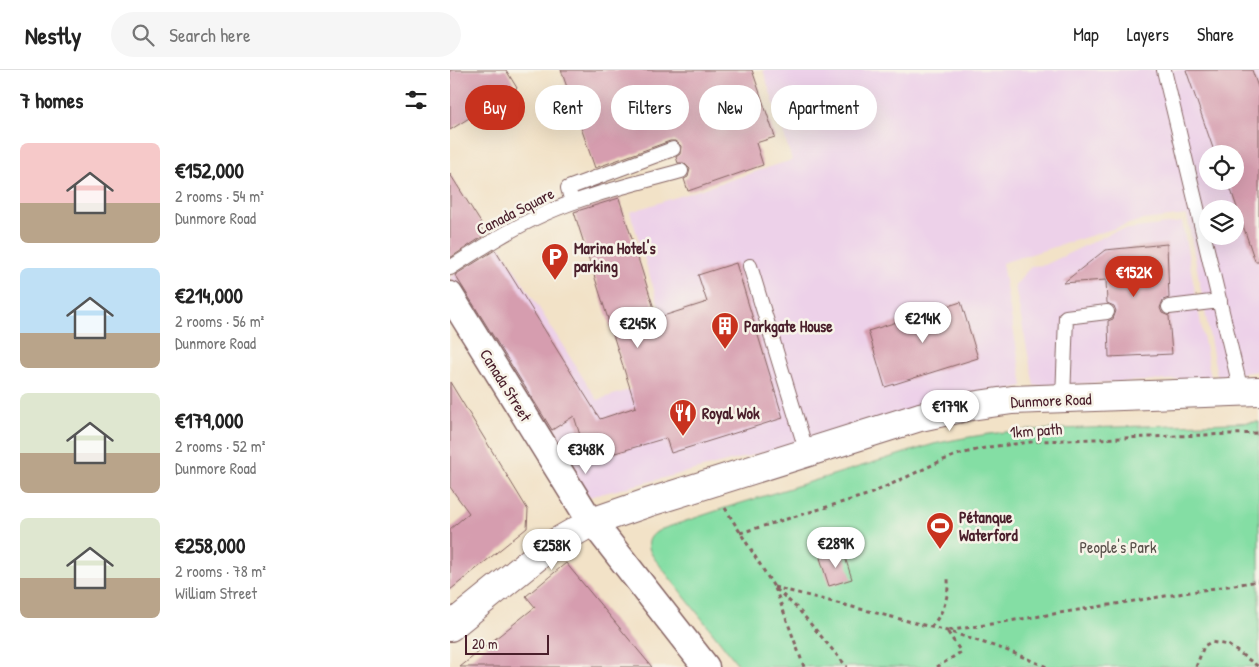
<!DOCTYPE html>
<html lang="en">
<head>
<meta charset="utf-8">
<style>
	body { margin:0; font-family:"Patrick Hand",sans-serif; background:#f6f6f6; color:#222; height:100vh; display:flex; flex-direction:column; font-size:19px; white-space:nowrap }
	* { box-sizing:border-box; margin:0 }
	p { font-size:16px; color:#767676 }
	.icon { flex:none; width:28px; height:28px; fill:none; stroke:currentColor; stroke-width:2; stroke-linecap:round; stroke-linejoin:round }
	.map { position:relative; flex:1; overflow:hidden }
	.drawer { display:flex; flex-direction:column; background:#fff; width:450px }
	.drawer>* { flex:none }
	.hud { position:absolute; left:15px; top:15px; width:475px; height:45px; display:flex; gap:10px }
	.buttons { position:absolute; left:749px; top:75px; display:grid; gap:10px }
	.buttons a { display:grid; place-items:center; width:45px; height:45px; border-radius:50%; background:#fff; box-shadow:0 5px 20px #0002; font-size:25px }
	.scale { position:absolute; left:15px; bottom:12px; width:84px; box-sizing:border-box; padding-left:5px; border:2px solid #4a1f2b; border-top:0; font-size:14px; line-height:18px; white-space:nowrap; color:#4a1f2b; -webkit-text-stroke:4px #f7f3e8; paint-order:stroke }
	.price { position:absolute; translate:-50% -42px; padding:0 11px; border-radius:18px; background:#fff; color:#222; font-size:16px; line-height:32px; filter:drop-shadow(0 1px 2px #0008) }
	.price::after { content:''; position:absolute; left:50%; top:30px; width:15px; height:11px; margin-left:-8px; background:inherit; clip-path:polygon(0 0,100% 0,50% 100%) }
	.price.current { background:#c8321e; color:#fff }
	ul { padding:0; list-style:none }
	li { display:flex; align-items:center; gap:15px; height:125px; padding:0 20px }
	li span { display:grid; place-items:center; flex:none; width:140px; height:100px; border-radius:8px; color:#555 }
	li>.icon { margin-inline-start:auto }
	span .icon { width:60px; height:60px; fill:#fffc; stroke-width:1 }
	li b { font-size:21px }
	h2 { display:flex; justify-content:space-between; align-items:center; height:60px; padding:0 20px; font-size:21px }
	.pill { padding:0 18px; border-radius:22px; background:#fff; box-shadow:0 5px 20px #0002; font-size:18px; line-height:45px }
	.pill.current { background:#c8321e; color:#fff }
	header { display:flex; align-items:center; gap:30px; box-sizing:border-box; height:70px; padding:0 25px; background:#fff; border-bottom:1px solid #e0e0e0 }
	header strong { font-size:24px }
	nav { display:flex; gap:28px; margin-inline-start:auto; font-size:18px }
	.search { width:350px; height:45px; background:#f6f6f6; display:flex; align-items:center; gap:12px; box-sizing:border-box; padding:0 18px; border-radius:28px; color:#767676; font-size:19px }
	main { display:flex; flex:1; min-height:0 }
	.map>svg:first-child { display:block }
	.built { fill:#edd1e9; fill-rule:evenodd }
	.green { fill:#84dea4; stroke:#677e68 }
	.building { fill:#d69daf }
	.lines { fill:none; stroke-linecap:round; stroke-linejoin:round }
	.lane-casing { stroke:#856362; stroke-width:16 }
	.street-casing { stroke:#856362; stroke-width:29 }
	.secondary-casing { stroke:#856362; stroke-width:30 }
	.path { stroke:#856362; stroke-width:3; stroke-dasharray:4 4; stroke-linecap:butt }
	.lane { stroke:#fff; stroke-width:14 }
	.street { stroke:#fff; stroke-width:26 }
	.secondary { stroke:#fff; stroke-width:28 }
	.labels { text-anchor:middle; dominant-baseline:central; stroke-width:5; stroke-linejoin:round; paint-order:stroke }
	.street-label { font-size:16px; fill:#4a1f2b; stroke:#f7f3e8 }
	.poi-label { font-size:16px; font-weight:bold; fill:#4a1f2b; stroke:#f7f3e8; text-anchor:start }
	.park-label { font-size:16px; fill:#584f49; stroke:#f7f3e8 }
</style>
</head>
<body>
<header>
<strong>Nestly</strong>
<div class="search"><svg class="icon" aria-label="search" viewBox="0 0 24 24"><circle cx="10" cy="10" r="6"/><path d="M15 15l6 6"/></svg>Search here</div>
<nav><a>Map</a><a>Layers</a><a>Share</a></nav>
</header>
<main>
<section class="drawer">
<h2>7 homes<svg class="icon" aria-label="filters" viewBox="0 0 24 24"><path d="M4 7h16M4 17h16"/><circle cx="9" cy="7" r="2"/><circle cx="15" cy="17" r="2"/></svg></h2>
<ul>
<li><span style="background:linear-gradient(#f6c9c9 60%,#b9a48a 0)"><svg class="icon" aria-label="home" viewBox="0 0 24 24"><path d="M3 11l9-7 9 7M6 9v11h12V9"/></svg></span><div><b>€152,000</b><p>2 rooms · 54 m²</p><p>Dunmore Road</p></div></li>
<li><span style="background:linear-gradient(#bfe0f5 65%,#b9a48a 0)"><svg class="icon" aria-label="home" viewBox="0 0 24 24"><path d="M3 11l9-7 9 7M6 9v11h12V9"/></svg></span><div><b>€214,000</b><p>2 rooms · 56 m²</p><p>Dunmore Road</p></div></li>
<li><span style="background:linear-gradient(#dfe7d0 60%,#b9a48a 0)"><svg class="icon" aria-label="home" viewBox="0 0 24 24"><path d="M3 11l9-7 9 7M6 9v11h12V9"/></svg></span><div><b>€179,000</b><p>2 rooms · 52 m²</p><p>Dunmore Road</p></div></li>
<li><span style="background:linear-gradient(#dfe7d0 60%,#b9a48a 0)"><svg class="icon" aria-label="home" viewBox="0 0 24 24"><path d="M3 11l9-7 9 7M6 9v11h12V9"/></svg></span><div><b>€258,000</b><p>2 rooms · 78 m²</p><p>William Street</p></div></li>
</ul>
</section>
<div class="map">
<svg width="809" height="597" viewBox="0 0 809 597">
	<rect width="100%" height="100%" fill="#f7f3e8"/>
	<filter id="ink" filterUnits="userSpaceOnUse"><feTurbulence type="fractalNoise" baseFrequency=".02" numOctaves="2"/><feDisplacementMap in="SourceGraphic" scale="10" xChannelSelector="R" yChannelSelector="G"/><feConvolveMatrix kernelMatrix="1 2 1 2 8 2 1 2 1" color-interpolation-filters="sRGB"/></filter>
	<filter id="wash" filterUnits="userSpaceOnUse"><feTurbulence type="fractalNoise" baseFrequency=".0096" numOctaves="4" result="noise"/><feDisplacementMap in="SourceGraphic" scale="20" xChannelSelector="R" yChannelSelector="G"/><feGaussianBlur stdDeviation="1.12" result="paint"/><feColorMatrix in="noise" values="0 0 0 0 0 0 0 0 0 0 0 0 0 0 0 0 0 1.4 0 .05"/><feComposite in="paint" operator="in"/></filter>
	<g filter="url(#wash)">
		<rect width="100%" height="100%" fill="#f2e2c7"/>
		<path class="built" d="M 313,0 L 809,0 L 809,301 L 767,306 L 737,145 L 692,150 L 552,193 L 573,316 L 139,427 L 0,207 L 50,176 L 147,330 L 230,304 L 180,142 L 342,90 ZM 758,84 L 785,84 L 785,111 L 758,111 ZM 758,139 L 785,139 L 785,166 L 758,166 Z
			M 732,152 L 761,308 L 584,316 L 565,216 L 581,196 L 595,195 L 665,161 Z"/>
		<path class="green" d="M 809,352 L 809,597 L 290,597 L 204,488 C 195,475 197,466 212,459 L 275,438 L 484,374 C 516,367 547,362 580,360 Z"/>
		<g id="blocks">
			<path class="building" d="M 0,0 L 56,0 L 67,18 L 0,60 Z
				M 111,0 L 302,0 L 325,67 L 306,73 L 313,95 L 238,121 L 234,109 L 238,107 L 240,99 L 234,93 L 228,93 L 226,87 L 230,84 L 231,76 L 225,71 L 220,71 L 145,98 Z
				M 736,0 L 802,0 L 809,20 L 809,191 L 805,191 L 778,111 L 785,111 L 785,84 L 765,84 Z
				M 0,104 L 33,156 L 31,158 L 35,165 L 0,188 Z
				M 169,128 L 207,248 L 257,232 L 248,205 L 286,193 L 333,348 L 221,383 L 216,368 L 138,391 L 124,346 L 102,360 L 5,205 L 45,180 L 150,349 L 186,337 L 124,142 Z
				M 717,174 L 719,228 L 713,230 L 710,238 L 712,243 L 719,246 L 722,284 L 659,287 L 658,251 L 663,249 L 666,241 L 664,236 L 657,233 L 656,210 L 613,213 L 655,180 Z
				M 511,232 L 528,288 L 435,317 L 418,261 Z
				M 0,312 L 78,440 L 77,458 L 0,520 L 0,459 L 19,443 L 0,417 Z
				M 393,481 L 402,509 L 379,516 L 370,488 Z
				M 116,493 L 202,597 L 10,597 L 85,537 L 76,526 Z"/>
		</g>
	</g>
	<g filter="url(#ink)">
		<use href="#blocks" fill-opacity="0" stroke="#856362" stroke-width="1"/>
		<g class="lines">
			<defs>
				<path id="lane" d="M 714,0 L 791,321
					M 122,132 L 118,118 L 223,79
					M 300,196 L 357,383
					M 0,198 C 31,178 62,158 96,143 C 139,124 185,114 231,101
					M 719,237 L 770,231
					M 613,329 L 616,247 L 657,242"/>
				<path id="street" d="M 0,225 L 134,441 L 256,597"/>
				<path id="secondary" d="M 0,557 L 100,476 L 142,452 L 197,433 L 470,347 L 521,336 L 562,330 L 809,321"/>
			</defs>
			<use href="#lane" class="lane-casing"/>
			<use href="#street" class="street-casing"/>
			<use href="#secondary" class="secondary-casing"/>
			<path class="path" d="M 275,438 L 324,517 L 348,539 L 397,597
				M 290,463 L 420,424 L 491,391 L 506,385 L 539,377 L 590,371 L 809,363
				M 324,517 L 497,561 L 556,580 L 597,597
				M 325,518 L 354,597
				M 481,557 C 493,543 499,528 498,509
				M 487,597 L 511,582 L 497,561 L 809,511
				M 746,597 L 754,576 L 761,572 L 778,575 L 809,597"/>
			<use href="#lane" class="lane"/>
			<use href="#street" class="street"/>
			<use href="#secondary" class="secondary"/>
		</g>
	</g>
	<defs>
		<symbol id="parking-pin" viewBox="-11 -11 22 30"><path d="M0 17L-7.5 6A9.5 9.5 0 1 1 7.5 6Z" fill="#c8321e" stroke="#f7f3e8"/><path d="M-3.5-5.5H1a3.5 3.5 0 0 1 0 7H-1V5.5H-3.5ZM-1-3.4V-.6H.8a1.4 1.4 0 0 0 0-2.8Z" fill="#fff"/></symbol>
		<symbol id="building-pin" viewBox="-11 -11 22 30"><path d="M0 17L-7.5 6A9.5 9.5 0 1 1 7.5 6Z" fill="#c8321e" stroke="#f7f3e8"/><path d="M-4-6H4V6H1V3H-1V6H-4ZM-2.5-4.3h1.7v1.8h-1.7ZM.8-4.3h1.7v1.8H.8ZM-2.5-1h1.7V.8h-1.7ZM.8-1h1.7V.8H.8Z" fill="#fff"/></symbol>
		<symbol id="restaurant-pin" viewBox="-11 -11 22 30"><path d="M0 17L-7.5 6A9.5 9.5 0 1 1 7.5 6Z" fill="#c8321e" stroke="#f7f3e8"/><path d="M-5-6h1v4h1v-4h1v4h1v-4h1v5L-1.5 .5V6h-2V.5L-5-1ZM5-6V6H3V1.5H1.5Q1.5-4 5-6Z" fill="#fff"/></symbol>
		<symbol id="stadium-pin" viewBox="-11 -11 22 30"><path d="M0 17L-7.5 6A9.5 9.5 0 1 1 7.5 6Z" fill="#c8321e" stroke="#f7f3e8"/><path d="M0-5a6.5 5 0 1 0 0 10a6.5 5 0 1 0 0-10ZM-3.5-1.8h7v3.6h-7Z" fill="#fff"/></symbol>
	</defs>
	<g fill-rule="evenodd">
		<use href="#parking-pin" x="89" y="171" width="32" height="43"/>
		<use href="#building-pin" x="259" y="240" width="32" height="43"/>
		<use href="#restaurant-pin" x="217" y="327" width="32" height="43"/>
		<use href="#stadium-pin" x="474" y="440" width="32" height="43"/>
	</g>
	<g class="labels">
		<g class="street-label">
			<text transform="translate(65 141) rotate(-27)">Canada Square</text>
			<text transform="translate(56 315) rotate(58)">Canada Street</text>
			<text transform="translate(601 330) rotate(-2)">Dunmore Road</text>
			<text transform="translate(586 360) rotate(-4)">1km path</text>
		</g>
		<g class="poi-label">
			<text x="124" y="178">Marina Hotel's<tspan x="124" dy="18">parking</tspan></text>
			<text x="294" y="256">Parkgate House</text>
			<text x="252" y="343">Royal Wok</text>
			<text x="509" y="447">Pétanque<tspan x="509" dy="18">Waterford</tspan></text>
		</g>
		<g class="park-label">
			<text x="668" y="477">People's Park</text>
		</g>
	</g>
</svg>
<div class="buttons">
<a><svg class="icon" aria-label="locate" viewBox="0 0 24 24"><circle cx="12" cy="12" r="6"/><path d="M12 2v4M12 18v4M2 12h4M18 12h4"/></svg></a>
<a><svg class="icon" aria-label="layers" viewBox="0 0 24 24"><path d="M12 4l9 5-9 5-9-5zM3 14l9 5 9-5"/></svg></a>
</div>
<div class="scale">20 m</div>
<b class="price current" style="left:684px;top:228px">€152K</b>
<b class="price" style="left:473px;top:274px">€214K</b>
<b class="price" style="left:188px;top:279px">€245K</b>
<b class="price" style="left:500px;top:362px">€179K</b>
<b class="price" style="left:136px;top:405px">€348K</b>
<b class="price" style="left:386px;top:499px">€289K</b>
<b class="price" style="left:102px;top:501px">€258K</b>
<div class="hud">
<a class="pill current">Buy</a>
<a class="pill">Rent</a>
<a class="pill">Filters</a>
<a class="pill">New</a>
<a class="pill">Apartment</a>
</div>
</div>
</main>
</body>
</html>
